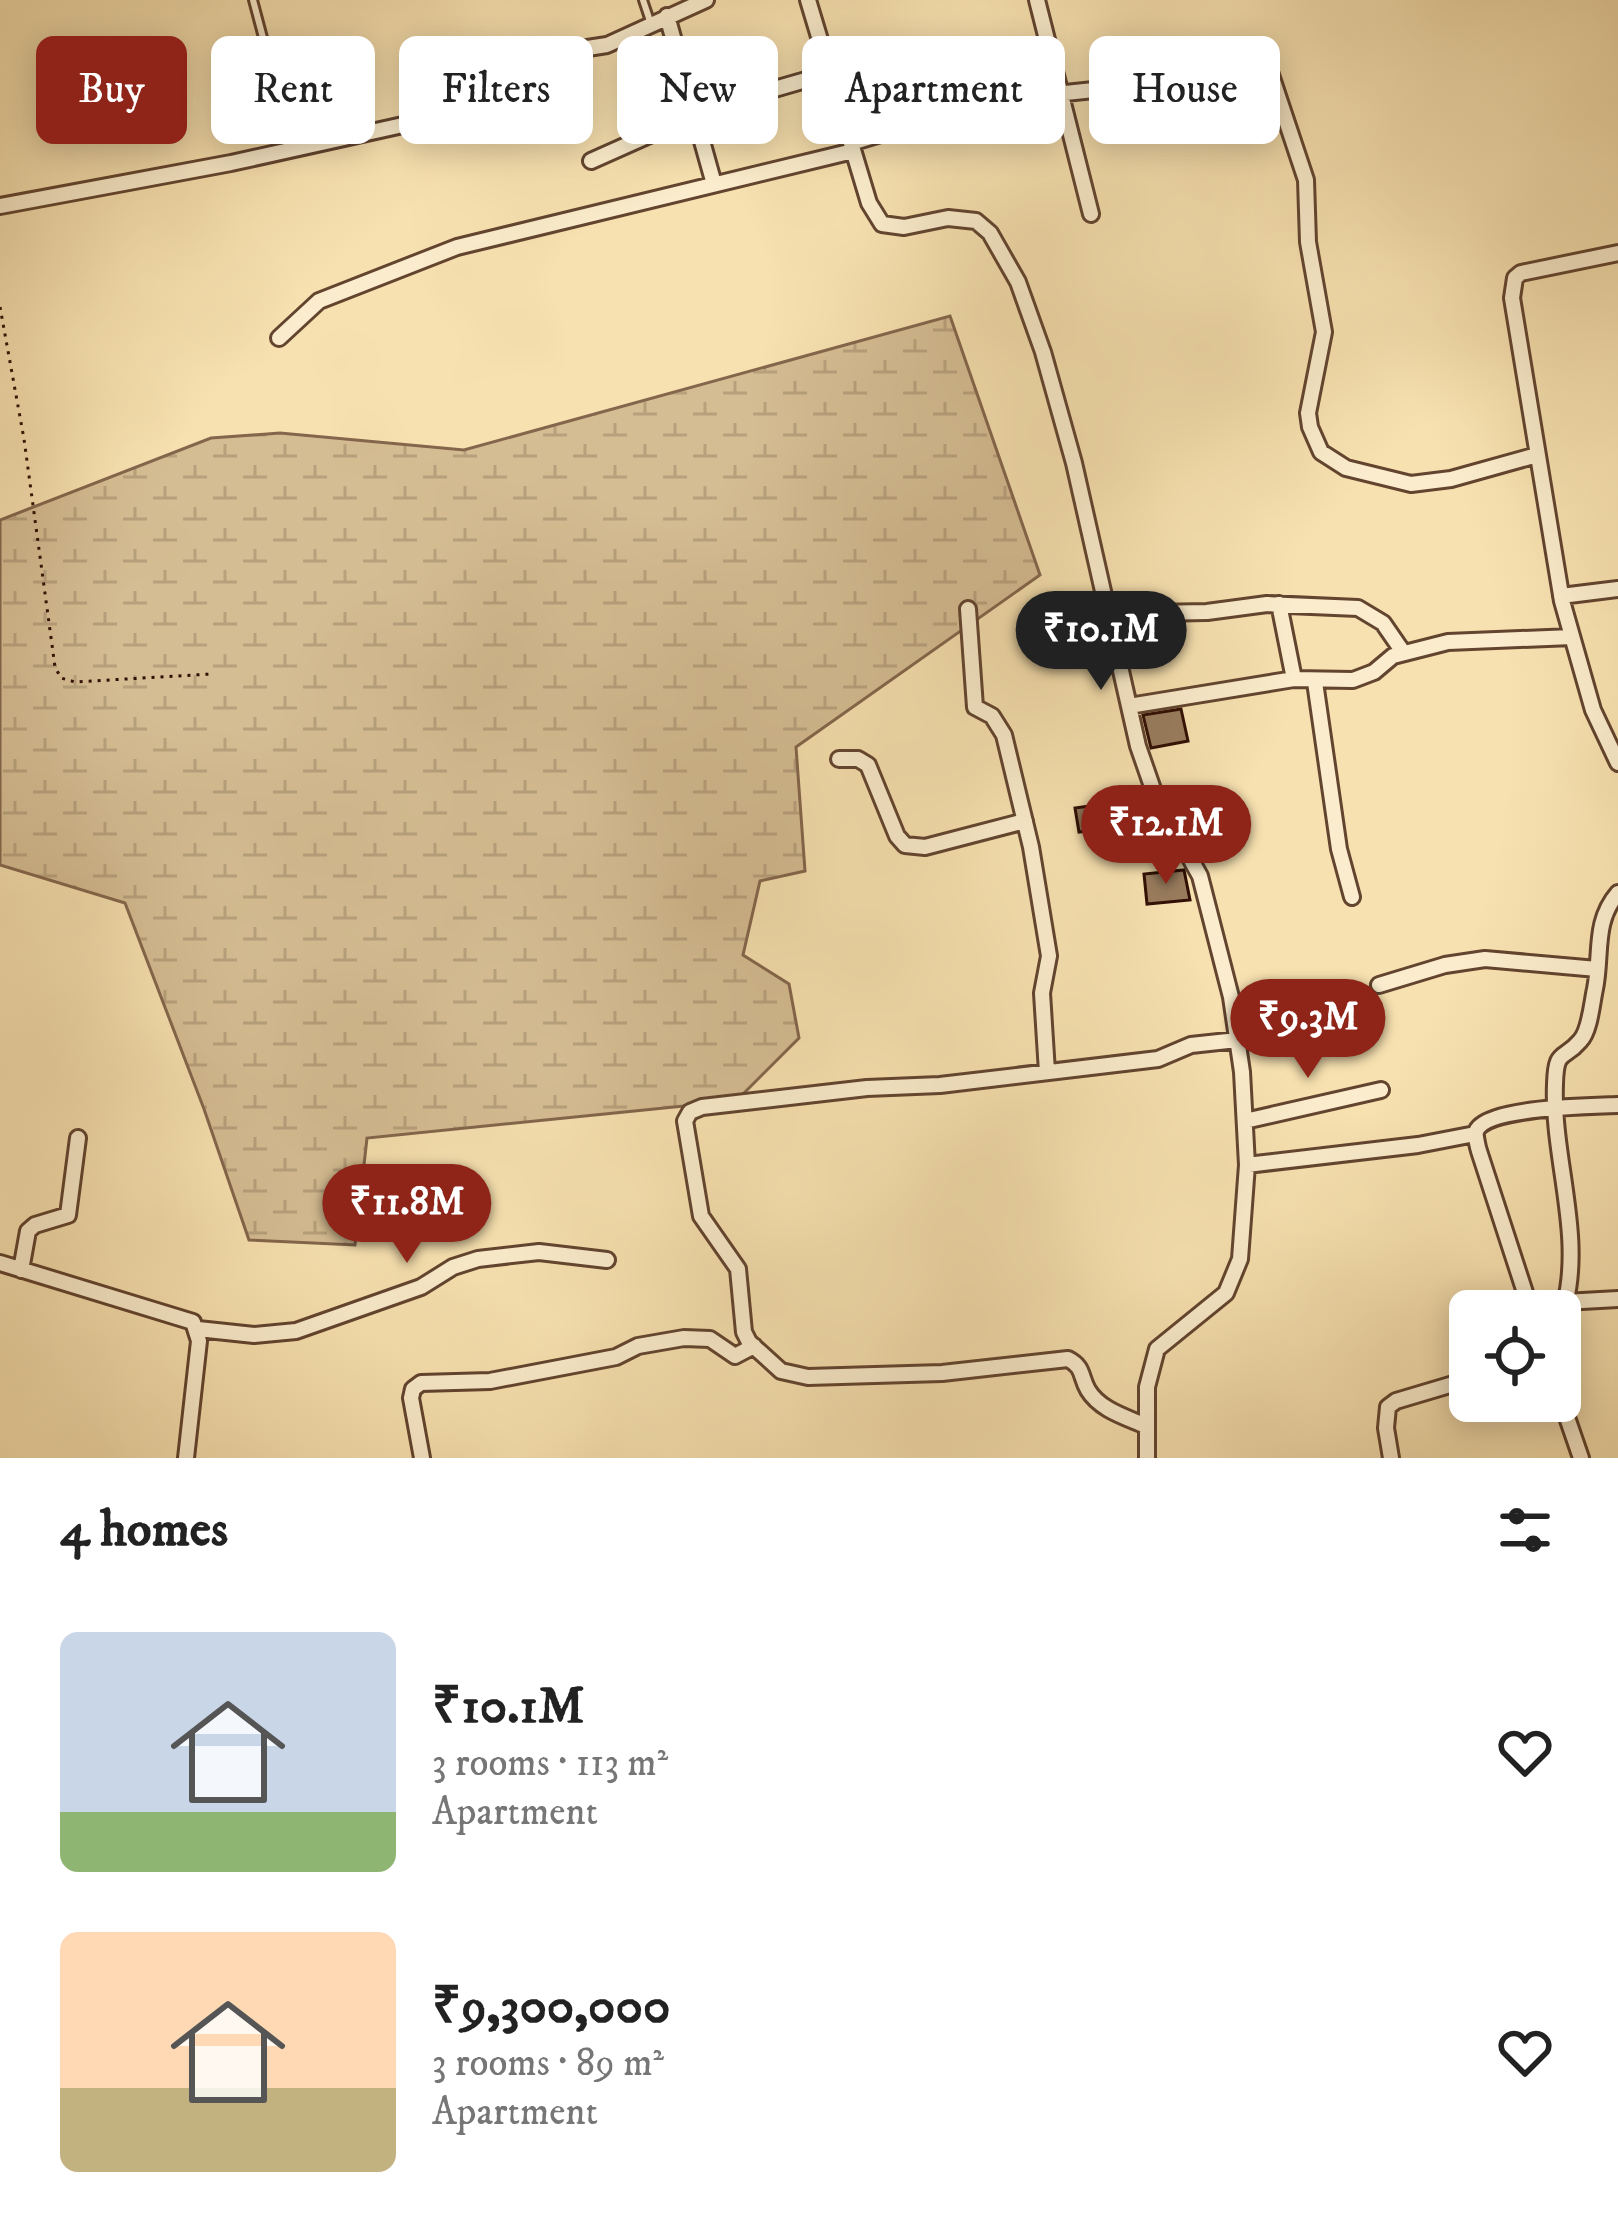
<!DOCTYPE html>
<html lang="en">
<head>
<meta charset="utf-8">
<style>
	body { margin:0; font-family:"IM FELL DW Pica",serif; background:#f6f6f6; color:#222; height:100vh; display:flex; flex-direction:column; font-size:45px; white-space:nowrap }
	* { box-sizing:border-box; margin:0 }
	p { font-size:39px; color:#767676 }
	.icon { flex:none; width:66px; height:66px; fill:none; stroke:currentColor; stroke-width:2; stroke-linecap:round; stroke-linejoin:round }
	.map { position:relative; height:1458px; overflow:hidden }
	.drawer { display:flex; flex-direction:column; background:#fff; flex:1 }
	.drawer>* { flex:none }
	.banner { position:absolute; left:36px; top:36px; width:1548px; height:108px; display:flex; gap:24px }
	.tools { position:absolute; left:1449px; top:1290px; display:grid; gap:24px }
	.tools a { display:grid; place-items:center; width:132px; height:132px; border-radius:18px; background:#fff; box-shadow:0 6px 30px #0003; font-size:60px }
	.price { position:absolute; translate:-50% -102px; padding:0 27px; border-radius:42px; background:#8f2418; color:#fff; font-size:39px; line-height:78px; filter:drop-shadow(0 3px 6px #0008) }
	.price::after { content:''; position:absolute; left:50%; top:72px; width:36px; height:27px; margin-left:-18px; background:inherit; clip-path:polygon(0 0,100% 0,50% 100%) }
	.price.active { background:#222; color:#fff }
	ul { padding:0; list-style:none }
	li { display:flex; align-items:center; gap:36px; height:300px; padding:0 60px }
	li span { display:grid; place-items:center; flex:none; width:336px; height:240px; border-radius:18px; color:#555 }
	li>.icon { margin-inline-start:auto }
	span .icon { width:144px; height:144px; fill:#fffc; stroke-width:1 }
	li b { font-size:51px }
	h2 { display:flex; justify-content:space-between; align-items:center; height:144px; padding:0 60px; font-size:51px }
	.chip { padding:0 42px; border-radius:18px; background:#fff; box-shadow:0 6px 30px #0003; font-size:42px; line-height:108px }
	.chip.active { background:#8f2418; color:#fff }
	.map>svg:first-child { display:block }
	.wetland { fill:url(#wetland-marsh); stroke:#83664c; stroke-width:3 }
	.building { fill:#987c5d; stroke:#310f04; stroke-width:3 }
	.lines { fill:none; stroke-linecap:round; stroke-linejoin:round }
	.lane-casing { stroke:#62442f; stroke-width:12 }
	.street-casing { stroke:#62442f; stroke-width:20 }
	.path { stroke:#310f04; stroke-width:3; stroke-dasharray:3 6; stroke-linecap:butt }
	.lane { stroke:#faeccc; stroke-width:6 }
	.street { stroke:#faeccc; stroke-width:14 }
</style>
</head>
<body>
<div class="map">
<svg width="1618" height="1458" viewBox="0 0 1618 1458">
	<defs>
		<pattern id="wetland-marsh" width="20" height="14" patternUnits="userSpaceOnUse" patternTransform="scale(3)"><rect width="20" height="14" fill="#d5bd93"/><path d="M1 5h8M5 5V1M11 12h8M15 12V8" fill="none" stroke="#b7a17d"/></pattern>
	</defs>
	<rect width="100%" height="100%" fill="#f7e1b0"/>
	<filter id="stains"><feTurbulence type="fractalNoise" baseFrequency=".00167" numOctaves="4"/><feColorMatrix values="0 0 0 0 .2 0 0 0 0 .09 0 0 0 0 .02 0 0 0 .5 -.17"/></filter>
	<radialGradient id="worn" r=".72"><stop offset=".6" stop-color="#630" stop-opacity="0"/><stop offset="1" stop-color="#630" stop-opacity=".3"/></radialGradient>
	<path class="wetland" d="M 950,316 L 1040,575 L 796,747 L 805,871 L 760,881 L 743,955 L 789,984 L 799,1038 L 740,1097 L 694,1105 L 367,1138 L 355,1245 L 249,1240 L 204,1109 L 125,903 L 0,865 L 0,520 L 211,438 L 280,433 L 464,450 Z"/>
	<path class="building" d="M 1181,709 L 1188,741 L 1151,748 L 1143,715 Z
		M 1134,800 L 1137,825 L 1079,832 L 1075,808 Z
		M 1184,870 L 1190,900 L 1147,904 L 1144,874 Z"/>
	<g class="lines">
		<defs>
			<path id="lane" d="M 253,0 L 292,147
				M 643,0 L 651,24"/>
			<path id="street" d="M 808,0 L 869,203 L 882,224 L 904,227 L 948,218 L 976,221 L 990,233 L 1018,282 L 1043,352 L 1074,463 L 1138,746 L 1155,795 L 1200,876 L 1231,997 L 1242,1072 L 1247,1165 L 1240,1259 L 1226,1293 L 1157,1349 L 1147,1387 L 1147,1458
				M 1037,0 L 1091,214
				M 667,16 L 714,184
				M 484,75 L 542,55 L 607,45 L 706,0
				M 851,143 L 937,117 L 1037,96 L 1141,85 L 1239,58 L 1260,57 L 1269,69 L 1306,180 L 1308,242 L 1324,332 L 1308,413 L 1310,427 L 1321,452 L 1346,468 L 1411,484 L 1451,479 L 1537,455
				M 591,161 L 712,107 L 830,73
				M 0,206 L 231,163 L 430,119
				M 1618,253 L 1521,273 L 1515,278 L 1512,298 L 1562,601 L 1593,710 L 1618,763
				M 279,338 L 319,301 L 457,247 L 853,151
				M 1561,596 L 1618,589
				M 1279,604 L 1294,679
				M 968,609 L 975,707 L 992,716 L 1004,735 L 1031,847 L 1049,956 L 1042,993 L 1047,1072
				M 1113,620 L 1152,613 L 1207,612 L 1267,604 L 1358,608 L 1383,623 L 1403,652
				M 1315,682 L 1339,849 L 1352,897
				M 1129,706 L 1294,679 L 1353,680 L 1374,672 L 1393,656 L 1448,642 L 1572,637
				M 839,759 L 858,759 L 868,765 L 897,836 L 905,845 L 925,847 L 1025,821
				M 1379,985 L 1445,965 L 1485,959 L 1597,969
				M 1245,1121 L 1381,1090
				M 1247,1165 L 1418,1145 L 1475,1134
				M 0,1263 L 193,1322 L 199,1341 L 186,1458
				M 21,1270 L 28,1231 L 35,1225 L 68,1215 L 78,1138
				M 1529,1304 L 1618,1299
				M 1565,1304 C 1583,1233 1552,1157 1555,1084 C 1556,1048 1563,1061 1580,1041 C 1590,1031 1592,1002 1595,989 C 1602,954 1593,922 1618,893
				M 1531,1311 L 1479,1151 C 1478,1148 1475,1135 1476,1132 C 1483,1107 1593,1106 1618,1105
				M 198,1329 L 254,1335 L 296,1331 L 421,1287 L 453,1267 L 478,1259 L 539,1252 L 607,1260
				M 1560,1397 L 1581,1458
				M 1146,1426 C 1126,1417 1100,1410 1088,1390 C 1080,1376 1084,1367 1068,1359 L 942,1373 L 808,1377 L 781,1371 L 749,1342 L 744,1332 L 738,1269 L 701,1216 L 685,1121 L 690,1112 L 702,1107 L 867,1088 L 940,1085 L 1158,1059 L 1191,1045 L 1237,1040
				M 422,1458 L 411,1398 L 413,1389 L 421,1383 L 490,1381 L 616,1357 L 638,1346 L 684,1338 L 710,1339 L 735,1356 L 754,1346
				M 1391,1458 L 1386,1428 L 1388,1407 L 1396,1401 L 1470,1379"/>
		</defs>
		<use href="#lane" class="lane-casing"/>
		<use href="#street" class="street-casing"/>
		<path class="path" d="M 0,307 L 24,439 L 55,667 L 61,678 L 75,682 L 211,674"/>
		<use href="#lane" class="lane"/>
		<use href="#street" class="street"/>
	</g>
	<rect width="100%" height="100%" filter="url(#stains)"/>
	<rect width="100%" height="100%" fill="url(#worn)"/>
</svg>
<div class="tools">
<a><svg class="icon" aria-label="locate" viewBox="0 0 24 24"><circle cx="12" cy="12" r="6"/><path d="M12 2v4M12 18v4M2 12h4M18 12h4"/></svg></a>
</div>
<b class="price active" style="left:1101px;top:693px">₹10.1M</b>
<b class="price" style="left:1166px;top:887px">₹12.1M</b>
<b class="price" style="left:1308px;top:1081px">₹9.3M</b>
<b class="price" style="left:407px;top:1266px">₹11.8M</b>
<div class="banner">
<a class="chip active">Buy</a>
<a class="chip">Rent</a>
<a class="chip">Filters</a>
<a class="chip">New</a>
<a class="chip">Apartment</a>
<a class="chip">House</a>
</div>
</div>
<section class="drawer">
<h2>4 homes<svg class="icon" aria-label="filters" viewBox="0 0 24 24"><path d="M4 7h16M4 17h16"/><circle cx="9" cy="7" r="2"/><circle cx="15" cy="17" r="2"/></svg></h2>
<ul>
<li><span style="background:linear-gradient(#c9d6e8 75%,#8fb573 0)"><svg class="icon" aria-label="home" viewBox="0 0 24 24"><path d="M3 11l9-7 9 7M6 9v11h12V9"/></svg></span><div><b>₹10.1M</b><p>3 rooms · 113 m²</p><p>Apartment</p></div><svg class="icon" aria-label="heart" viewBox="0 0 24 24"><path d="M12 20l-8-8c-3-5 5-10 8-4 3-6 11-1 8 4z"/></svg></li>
<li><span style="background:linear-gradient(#ffd9b3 65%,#c2b280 0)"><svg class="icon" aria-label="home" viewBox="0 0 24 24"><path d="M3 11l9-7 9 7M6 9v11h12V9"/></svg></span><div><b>₹9,300,000</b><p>3 rooms · 89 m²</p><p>Apartment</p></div><svg class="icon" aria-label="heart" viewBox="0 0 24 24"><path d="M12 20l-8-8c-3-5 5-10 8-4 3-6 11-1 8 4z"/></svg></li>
</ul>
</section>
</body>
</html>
